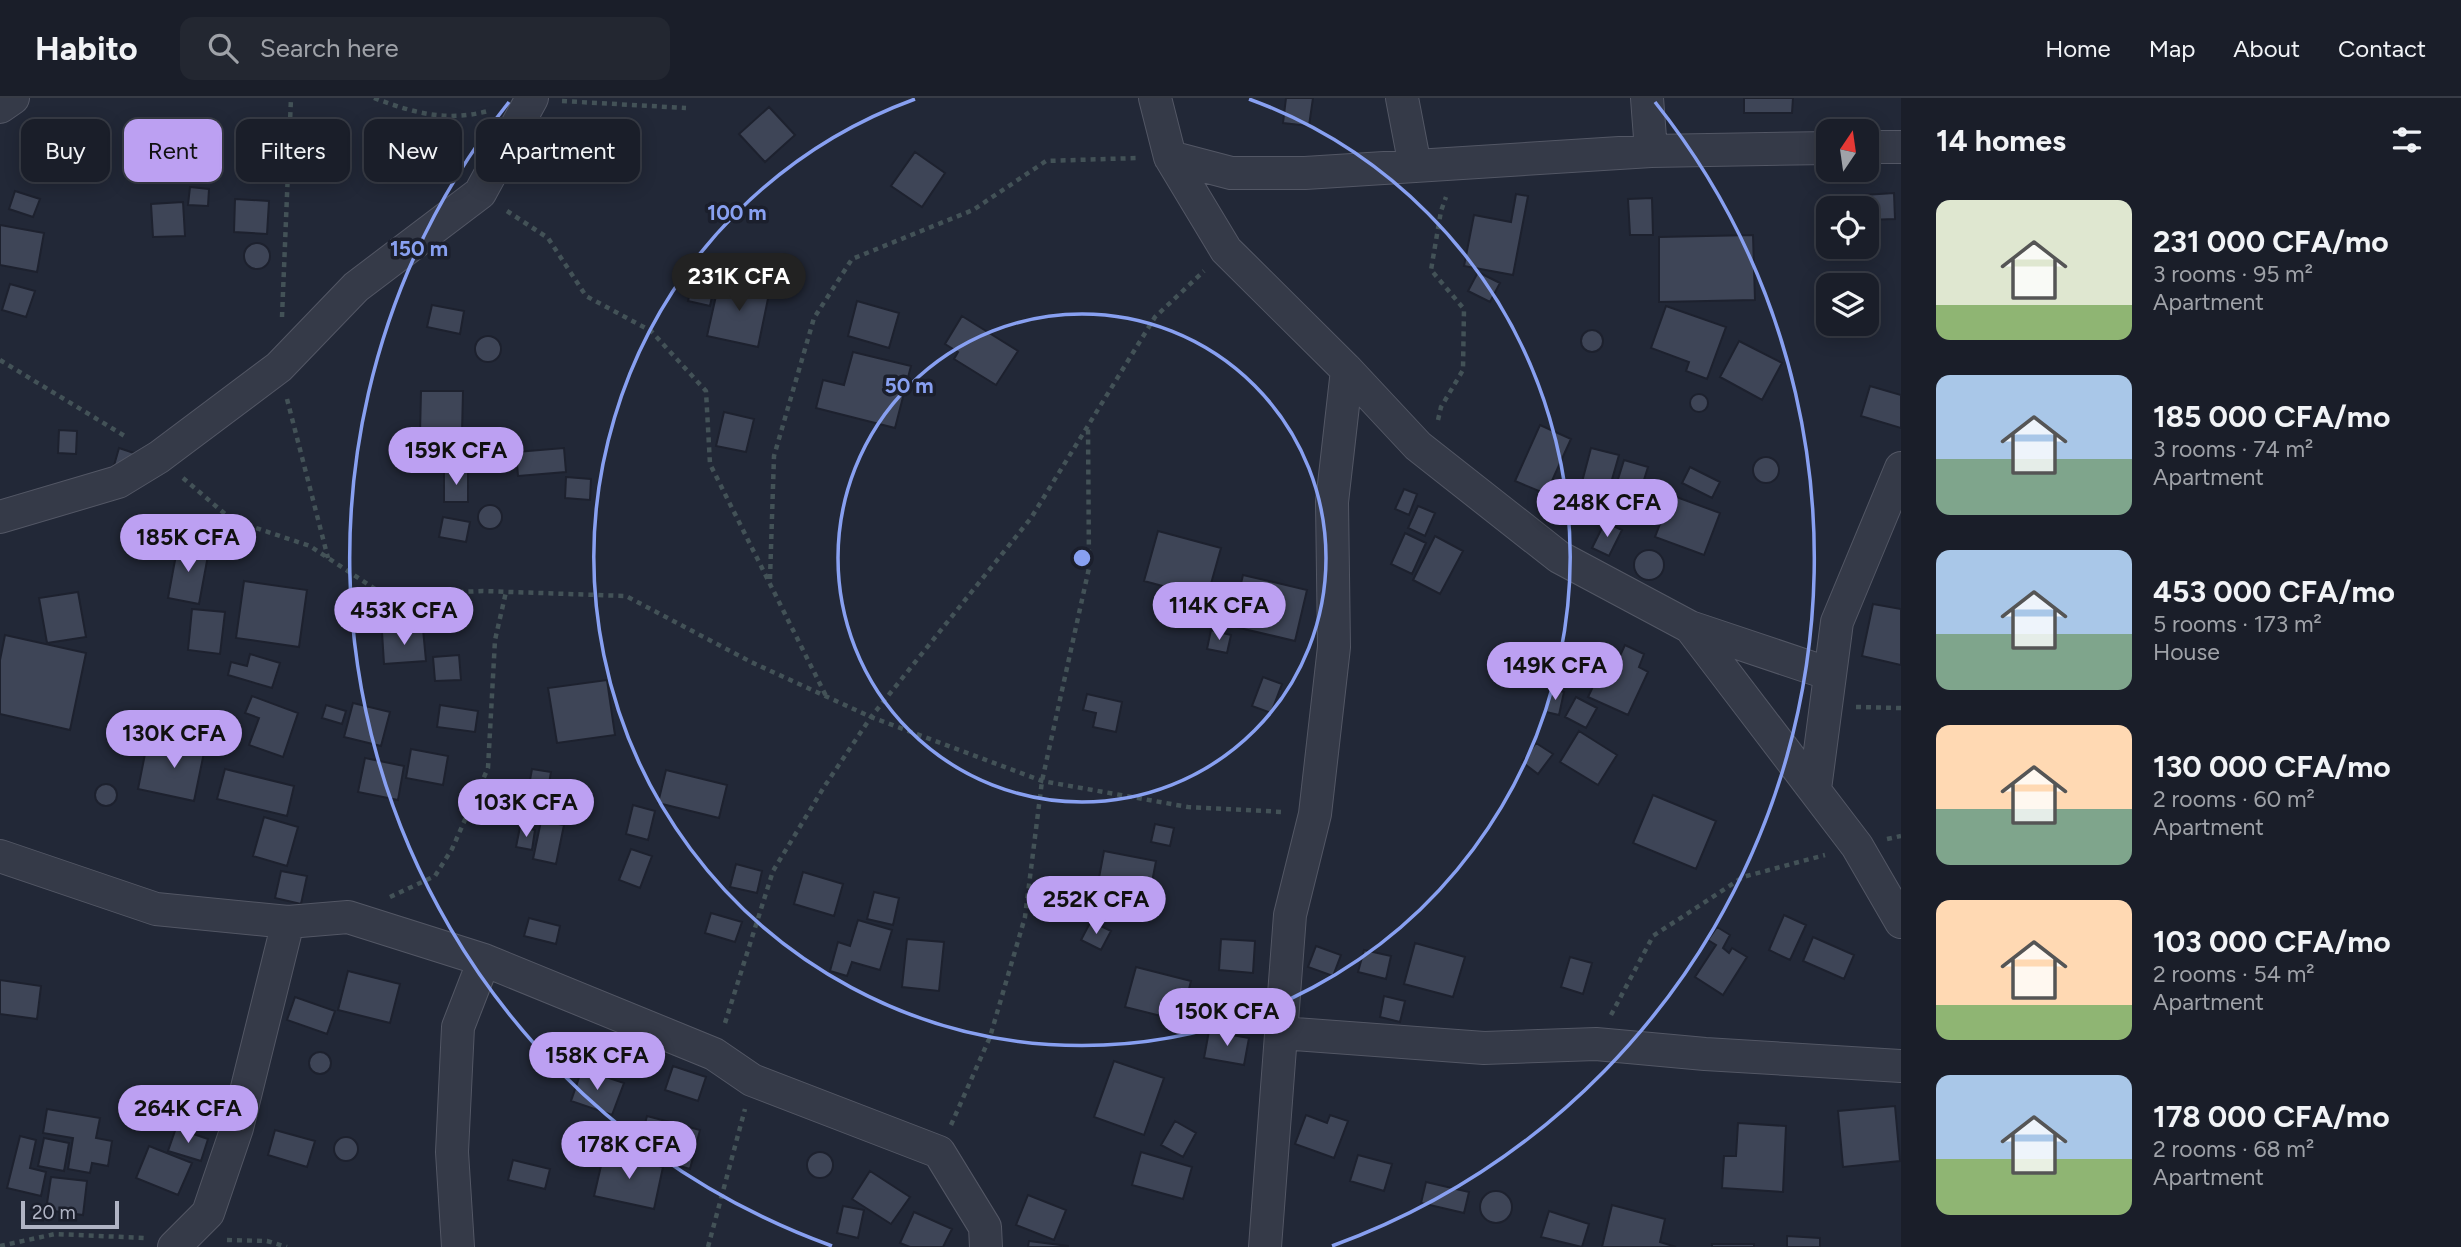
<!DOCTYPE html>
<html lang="en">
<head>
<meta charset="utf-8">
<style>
	body { margin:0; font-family:Figtree,sans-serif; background:#232731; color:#f1f3f6; height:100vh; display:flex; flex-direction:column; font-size:26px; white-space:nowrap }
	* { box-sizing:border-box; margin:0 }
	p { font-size:23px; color:#9fa2a8 }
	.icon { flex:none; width:38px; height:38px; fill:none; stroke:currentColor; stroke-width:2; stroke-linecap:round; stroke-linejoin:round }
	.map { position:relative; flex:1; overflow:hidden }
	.side { display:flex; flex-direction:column; background:#1a1e29; width:560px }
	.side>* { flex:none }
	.hud { position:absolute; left:21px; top:21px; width:665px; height:63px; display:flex; gap:14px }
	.needle { width:46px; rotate:13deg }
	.fabs { position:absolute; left:1816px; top:21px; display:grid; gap:14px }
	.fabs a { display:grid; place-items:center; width:63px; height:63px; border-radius:14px; background:#1a1e29; box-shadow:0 4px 18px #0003,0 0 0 2px #383c46; font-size:35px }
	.scale { position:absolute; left:21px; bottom:18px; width:98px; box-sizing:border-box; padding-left:7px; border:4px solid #b0b4c4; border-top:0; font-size:19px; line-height:24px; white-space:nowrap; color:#b0b4c4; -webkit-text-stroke:5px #1b1f2c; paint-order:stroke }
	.price { position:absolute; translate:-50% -60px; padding:0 16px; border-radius:24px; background:#bca0f2; color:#111; font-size:23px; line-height:46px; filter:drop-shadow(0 2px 4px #0008) }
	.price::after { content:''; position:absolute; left:50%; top:42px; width:21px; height:16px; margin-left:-10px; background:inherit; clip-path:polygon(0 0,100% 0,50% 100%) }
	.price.active { background:#222; color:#fff }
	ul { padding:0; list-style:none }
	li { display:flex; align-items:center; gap:21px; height:175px; padding:0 35px }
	li span { display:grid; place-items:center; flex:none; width:196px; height:140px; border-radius:14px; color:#555 }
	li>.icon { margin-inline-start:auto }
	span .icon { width:84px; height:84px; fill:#fffc; stroke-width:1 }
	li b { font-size:30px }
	h2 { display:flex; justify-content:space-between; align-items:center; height:84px; padding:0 35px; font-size:30px }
	.chip { padding:0 24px; border-radius:14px; background:#1a1e29; box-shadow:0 4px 18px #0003,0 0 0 2px #383c46; font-size:24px; line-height:63px }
	.chip.active { background:#bca0f2; color:#111 }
	header { display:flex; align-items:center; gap:42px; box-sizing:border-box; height:98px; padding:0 35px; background:#1a1e29; border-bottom:2px solid #383c46 }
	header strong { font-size:33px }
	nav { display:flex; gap:38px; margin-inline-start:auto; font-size:24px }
	.search { width:490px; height:63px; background:#232731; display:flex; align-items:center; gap:18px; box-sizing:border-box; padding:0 24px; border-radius:14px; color:#9fa2a8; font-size:26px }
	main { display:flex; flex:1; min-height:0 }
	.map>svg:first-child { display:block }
	.building { fill:#3e4557; stroke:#1d212e; stroke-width:2 }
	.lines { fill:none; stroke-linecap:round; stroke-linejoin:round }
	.minor-casing { stroke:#535765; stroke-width:34 }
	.path { stroke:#435257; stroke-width:4.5; stroke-dasharray:5 5; stroke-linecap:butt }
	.minor { stroke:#353a48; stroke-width:32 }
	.ring { fill:none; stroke:#88a0f1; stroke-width:3.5 }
	.centre { fill:#88a0f1; stroke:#1b1f2c; stroke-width:3.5 }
	.ring-label { font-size:21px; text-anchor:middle; font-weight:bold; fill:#88a0f1; stroke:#1b1f2c; stroke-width:7; stroke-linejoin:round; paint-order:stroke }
</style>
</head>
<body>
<header>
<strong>Habito</strong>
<div class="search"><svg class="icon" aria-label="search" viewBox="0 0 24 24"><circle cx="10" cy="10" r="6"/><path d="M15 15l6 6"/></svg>Search here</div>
<nav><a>Home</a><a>Map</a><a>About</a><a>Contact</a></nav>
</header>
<main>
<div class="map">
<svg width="1901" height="1149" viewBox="0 0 1901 1149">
	<rect width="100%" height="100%" fill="#222837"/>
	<path class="building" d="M 1286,0 L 1313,0 L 1309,28 L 1283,25 Z
		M 1744,0 L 1793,0 L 1792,15 L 1744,15 Z
		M 769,9 L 795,37 L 765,64 L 739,36 Z
		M 915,54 L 945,75 L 922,109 L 891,88 Z
		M 190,89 L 209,91 L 208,108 L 188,107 Z
		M 15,93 L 40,101 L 33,119 L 9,111 Z
		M 1894,95 L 1895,121 L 1867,122 L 1864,97 Z
		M 1516,96 L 1528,98 L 1513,177 L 1464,168 L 1474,117 L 1511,124 Z
		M 1652,100 L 1653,137 L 1630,137 L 1628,101 Z
		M 235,101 L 269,103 L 267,136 L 234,134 Z
		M 183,104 L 185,138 L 153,139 L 151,106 Z
		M 0,127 L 44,135 L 37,174 L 0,167 Z
		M 1753,137 L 1755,202 L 1659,204 L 1659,139 Z
		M244 158a13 13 0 1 1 26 0a13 13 0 1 1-26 0Z
		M 1478,174 L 1500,185 L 1490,204 L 1468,193 Z
		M 720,180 L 770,191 L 758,249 L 707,238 Z
		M 693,183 L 714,189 L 710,208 L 688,203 Z
		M 10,186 L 35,193 L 26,219 L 2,212 Z
		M 857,203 L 899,215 L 889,250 L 848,238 Z
		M 432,207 L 464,213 L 460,236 L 427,229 Z
		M 1666,208 L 1726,229 L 1707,281 L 1686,273 L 1689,264 L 1651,250 Z
		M 962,218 L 1018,253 L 996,287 L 954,261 L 958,254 L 945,246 Z
		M1581 243a11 11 0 1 1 22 0a11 11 0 1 1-22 0Z
		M475 251a13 13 0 1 1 26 0a13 13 0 1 1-26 0Z
		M 1739,243 L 1782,265 L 1762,302 L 1720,279 Z
		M 853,254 L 911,268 L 895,330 L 816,310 L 823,282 L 844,287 Z
		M 1870,288 L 1901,297 L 1901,330 L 1861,318 Z
		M 421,293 L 463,293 L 462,336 L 420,336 Z
		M1690 305a9 9 0 1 1 18 0a9 9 0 1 1-18 0Z
		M 724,314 L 754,321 L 746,354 L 716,348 Z
		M 1540,327 L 1571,341 L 1546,396 L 1515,383 Z
		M 59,332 L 77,333 L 76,356 L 58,355 Z
		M 119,350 L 134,355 L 128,375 L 113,371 Z
		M 564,350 L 566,374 L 518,378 L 516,354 Z
		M 1591,350 L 1619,357 L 1605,406 L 1578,399 Z
		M1753 372a13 13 0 1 1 26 0a13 13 0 1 1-26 0Z
		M 1624,362 L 1648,369 L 1634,414 L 1610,407 Z
		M 1690,369 L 1720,384 L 1712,400 L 1682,385 Z
		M 444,373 L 468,374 L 468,404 L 444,404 Z
		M 566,379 L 591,381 L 590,402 L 565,400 Z
		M 1404,391 L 1417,396 L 1409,417 L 1395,411 Z
		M 1671,397 L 1720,415 L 1704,457 L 1655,439 Z
		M478 419a12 12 0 1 1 24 0a12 12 0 1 1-24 0Z
		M 1418,408 L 1435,415 L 1425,438 L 1408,430 Z
		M 443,419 L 470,424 L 466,444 L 439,439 Z
		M 1605,424 L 1622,432 L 1609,458 L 1592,450 Z
		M 1158,433 L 1221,450 L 1207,500 L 1144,483 Z
		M 1405,435 L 1426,445 L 1412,476 L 1391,466 Z
		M 1435,438 L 1463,453 L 1440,496 L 1413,482 Z
		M 178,446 L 209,452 L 199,506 L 168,500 Z
		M1634 467a15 15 0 1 1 30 0a15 15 0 1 1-30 0Z
		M 1243,477 L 1307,492 L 1295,543 L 1231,528 Z
		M 244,483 L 307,492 L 299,549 L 236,540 Z
		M 78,494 L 86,539 L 47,545 L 39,500 Z
		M 1873,506 L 1901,511 L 1901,567 L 1862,558 Z
		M 192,511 L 225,514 L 220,556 L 188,552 Z
		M 423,531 L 426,563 L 384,566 L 382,534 Z
		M 1211,532 L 1231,537 L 1227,555 L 1207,551 Z
		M 5,537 L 86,555 L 70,632 L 0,616 L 0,562 Z
		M 1625,547 L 1644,556 L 1639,569 L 1648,574 L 1628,617 L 1588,599 L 1609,555 L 1619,560 Z
		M 250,556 L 280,565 L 272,590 L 228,577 L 231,564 L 247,568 Z
		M 459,557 L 461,582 L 435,583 L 433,559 Z
		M 1263,579 L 1282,586 L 1271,615 L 1252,608 Z
		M 607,582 L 615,637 L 557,645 L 548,590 Z
		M 1551,591 L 1564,594 L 1559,617 L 1546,614 Z
		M 1087,596 L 1122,604 L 1116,634 L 1093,629 L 1096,615 L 1083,612 Z
		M 252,598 L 298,615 L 283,659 L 249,647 L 259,620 L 245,615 Z
		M 1576,599 L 1597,610 L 1586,630 L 1565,619 Z
		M 353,605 L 390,614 L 381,648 L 344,639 Z
		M 326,607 L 346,613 L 342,626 L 322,620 Z
		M 440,607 L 478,613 L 475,634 L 437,629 Z
		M149 623a10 10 0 1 1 20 0a10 10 0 1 1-20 0Z
		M 1579,633 L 1617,657 L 1598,687 L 1560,664 Z
		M 185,635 L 207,640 L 194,703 L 138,691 L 146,651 L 180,658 Z
		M 1536,645 L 1553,656 L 1538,676 L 1522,664 Z
		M 411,651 L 448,658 L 443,687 L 406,680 Z
		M 365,660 L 404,668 L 398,702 L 358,694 Z
		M 225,671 L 294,688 L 287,718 L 217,701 Z
		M 532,671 L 551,674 L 547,697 L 528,693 Z
		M 666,672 L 727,687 L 719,720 L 658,705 Z
		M95 697a11 11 0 1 1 22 0a11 11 0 1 1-22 0Z
		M 1653,697 L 1716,723 L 1696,771 L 1633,745 Z
		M 633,707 L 655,713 L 648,742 L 626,736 Z
		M 264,719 L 298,729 L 287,768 L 253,758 Z
		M 541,723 L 564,727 L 556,766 L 533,761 Z
		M 1155,726 L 1174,730 L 1170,748 L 1151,744 Z
		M 520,729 L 535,732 L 532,752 L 516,749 Z
		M 631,751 L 652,758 L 640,790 L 619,782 Z
		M 1104,753 L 1156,763 L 1145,822 L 1093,812 Z
		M 736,766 L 762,773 L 757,795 L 730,789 Z
		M 281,773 L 307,778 L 301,806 L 275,800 Z
		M 803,774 L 843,786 L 834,818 L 794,806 Z
		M 1071,781 L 1091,787 L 1083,814 L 1063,808 Z
		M 874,794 L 899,800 L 893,827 L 867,821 Z
		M 711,815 L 742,824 L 735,844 L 705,835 Z
		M 1784,817 L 1806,827 L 1790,862 L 1769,852 Z
		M 529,820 L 560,828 L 556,846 L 524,838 Z
		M 858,822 L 892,832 L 880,872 L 852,864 L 847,878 L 830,873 L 838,844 L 850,848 Z
		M 1091,823 L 1111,833 L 1101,852 L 1081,842 Z
		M 1717,829 L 1730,837 L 1723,850 L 1729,855 L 1732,850 L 1747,859 L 1723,897 L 1695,879 L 1716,847 L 1708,842 Z
		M 1813,839 L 1854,857 L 1844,881 L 1803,863 Z
		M 907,841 L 944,844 L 939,893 L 902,889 Z
		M 1221,841 L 1255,843 L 1253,875 L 1219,872 Z
		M 1415,845 L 1465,859 L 1453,899 L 1404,886 Z
		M 1316,848 L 1341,857 L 1333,878 L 1308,869 Z
		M 1364,852 L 1391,858 L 1386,881 L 1358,874 Z
		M 1570,859 L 1592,865 L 1583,896 L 1561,889 Z
		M 1136,869 L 1191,883 L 1181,923 L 1125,909 Z
		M 348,873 L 400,886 L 390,925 L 338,912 Z
		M 0,882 L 41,888 L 37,921 L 0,916 Z
		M 1384,898 L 1405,903 L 1400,924 L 1380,919 Z
		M 295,899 L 335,913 L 327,936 L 287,922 Z
		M 1209,933 L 1249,940 L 1244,967 L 1204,960 Z
		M309 965a11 11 0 1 1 22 0a11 11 0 1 1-22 0Z
		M 1114,963 L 1164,980 L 1144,1037 L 1094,1019 Z
		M 673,968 L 706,979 L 698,1003 L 665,992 Z
		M 582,971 L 624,985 L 612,1017 L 571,1003 Z
		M 1895,1008 L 1900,1063 L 1843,1069 L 1838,1013 Z
		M 47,1011 L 100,1020 L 96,1040 L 112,1043 L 108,1068 L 92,1065 L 90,1075 L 68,1071 L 73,1040 L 43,1035 Z
		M 1306,1017 L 1327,1025 L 1330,1017 L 1348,1023 L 1334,1060 L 1295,1046 Z
		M 647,1018 L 700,1032 L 690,1071 L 637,1056 Z
		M 1175,1023 L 1196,1035 L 1183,1059 L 1161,1047 Z
		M 1738,1025 L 1786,1028 L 1783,1094 L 1722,1090 L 1724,1058 L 1736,1058 Z
		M 176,1030 L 208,1041 L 201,1063 L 168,1053 Z
		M 275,1032 L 315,1043 L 307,1069 L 268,1057 Z
		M 20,1038 L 36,1042 L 30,1070 L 46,1074 L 41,1098 L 7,1090 Z
		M334 1051a12 12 0 1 1 24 0a12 12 0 1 1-24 0Z
		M 44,1040 L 69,1045 L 64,1073 L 38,1068 Z
		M 149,1048 L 192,1065 L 178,1097 L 136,1080 Z
		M807 1067a13 13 0 1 1 26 0a13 13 0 1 1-26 0Z
		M 1141,1054 L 1192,1069 L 1183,1101 L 1132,1087 Z
		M 604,1055 L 663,1069 L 654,1111 L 594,1098 Z
		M 1358,1057 L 1392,1066 L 1384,1093 L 1350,1083 Z
		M 513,1062 L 550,1071 L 545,1091 L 508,1082 Z
		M 870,1073 L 910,1099 L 891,1126 L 852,1101 Z
		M 51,1079 L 87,1083 L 83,1117 L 46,1112 Z
		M 1426,1084 L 1469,1094 L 1464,1115 L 1421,1105 Z
		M1480 1109a16 16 0 1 1 32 0a16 16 0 1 1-32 0Z
		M 1028,1097 L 1066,1112 L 1054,1142 L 1016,1127 Z
		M 1612,1107 L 1665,1121 L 1660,1144 L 1676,1149 L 1602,1149 Z
		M 843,1108 L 864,1112 L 858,1140 L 837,1135 Z
		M 1549,1113 L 1589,1126 L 1582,1149 L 1541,1139 Z
		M 914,1114 L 952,1131 L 943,1149 L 910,1149 L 900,1145 Z
		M 1787,1138 L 1820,1140 L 1820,1149 L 1787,1149 Z
		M 1029,1143 L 1068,1148 L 1068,1149 L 1028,1149 Z
		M 1712,1146 L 1754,1146 L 1754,1149 L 1712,1149 Z"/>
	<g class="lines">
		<defs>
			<path id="minor" d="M 1155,0 L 1170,59 L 1231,75 L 1305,75 L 1651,53 L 1829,50
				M 1402,0 L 1415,68
				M 1647,0 L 1651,53
				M 0,9 L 13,0
				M 1867,49 L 1901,49
				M 1170,59 L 1226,152 L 1347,272 L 1418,348 L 1559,459 L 1690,529 L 1857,748 L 1901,824
				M 0,419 L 118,384 L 159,359 L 279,269 L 356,189 L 480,95 L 532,0
				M 1690,529 L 1830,576
				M 1815,691 L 1837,524 L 1901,370
				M 0,758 L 156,811 L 288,824 L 348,819 L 484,862 L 714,956 L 752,982 L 939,1054 L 985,1129 L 986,1149
				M 1281,935 L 1484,950 L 1596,946 L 1705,956 L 1901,968
				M 174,1149 L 208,1115 L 237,1030 L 288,824
				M 458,1149 L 452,1054 L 458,929 L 484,862
				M 1265,1149 L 1290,817 L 1315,716 L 1334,549 L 1332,404 L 1347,272"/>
		</defs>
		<use href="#minor" class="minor-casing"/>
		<path class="path" d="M 374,0 C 414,15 446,24 488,13
			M 562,3 L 686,10
			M 507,113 L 548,140 L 586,198 L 651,233 L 706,293 L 710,366 L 826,598
			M 282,219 L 291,0
			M 0,262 L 128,340
			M 287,301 L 328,460
			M 1438,322 L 1441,309 L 1463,272 L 1464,211 L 1431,172 L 1441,113 L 1446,99
			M 183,380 L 232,422 L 310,448 L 384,497 L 483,493 L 626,498 L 751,564 L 871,619 L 1042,683 L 1188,709 L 1283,714
			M 770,481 L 774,358 L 814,220 L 852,161 L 973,112 L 1046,63 L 1137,60
			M 1856,609 L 1901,610
			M 1887,741 L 1901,738
			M 390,799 L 435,778 L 452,751 L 488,670 L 495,542 L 506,494
			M 1611,917 L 1653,838 L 1743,779 L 1825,757
			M 725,925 L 773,773 L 824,689 L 871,619 L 1031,420 L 1155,219 L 1204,173
			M 951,1027 L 990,939 L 1025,819 L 1042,683 L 1089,470 L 1088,328
			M 227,1142 L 267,1143 L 287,1149
			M 0,1148 L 55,1136 L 145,1140
			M 708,1149 L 745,1011"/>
		<use href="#minor" class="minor"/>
	</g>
	<g class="ring">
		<circle cx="1082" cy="460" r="244"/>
		<path d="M1249 1A488 488 0 1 1 915 1"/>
		<path d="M832 1148A732 732 0 0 1 509 4M1655 4A732 732 0 0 1 1332 1148"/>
	</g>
	<circle cx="1082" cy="460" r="10" class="centre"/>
	<g class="ring-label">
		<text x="737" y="122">100 m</text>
		<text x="419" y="158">150 m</text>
		<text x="909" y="295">50 m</text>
	</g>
</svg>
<div class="fabs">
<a><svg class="needle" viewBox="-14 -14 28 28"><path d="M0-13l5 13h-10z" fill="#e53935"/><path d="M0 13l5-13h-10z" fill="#9fa2a8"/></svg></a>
<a><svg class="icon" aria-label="locate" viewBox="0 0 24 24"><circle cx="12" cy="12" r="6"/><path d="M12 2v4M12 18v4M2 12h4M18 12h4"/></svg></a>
<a><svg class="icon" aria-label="layers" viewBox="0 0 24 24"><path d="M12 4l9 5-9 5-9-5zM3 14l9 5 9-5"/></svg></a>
</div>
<div class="scale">20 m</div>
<b class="price active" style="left:739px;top:215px">231K CFA</b>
<b class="price" style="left:456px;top:389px">159K CFA</b>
<b class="price" style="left:1607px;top:441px">248K CFA</b>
<b class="price" style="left:188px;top:476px">185K CFA</b>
<b class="price" style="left:1219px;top:544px">114K CFA</b>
<b class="price" style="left:404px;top:549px">453K CFA</b>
<b class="price" style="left:1555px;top:604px">149K CFA</b>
<b class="price" style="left:174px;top:672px">130K CFA</b>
<b class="price" style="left:526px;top:741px">103K CFA</b>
<b class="price" style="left:1096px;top:838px">252K CFA</b>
<b class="price" style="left:1227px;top:950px">150K CFA</b>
<b class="price" style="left:597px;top:994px">158K CFA</b>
<b class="price" style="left:188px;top:1047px">264K CFA</b>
<b class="price" style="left:629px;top:1083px">178K CFA</b>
<div class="hud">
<a class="chip">Buy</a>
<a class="chip active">Rent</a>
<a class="chip">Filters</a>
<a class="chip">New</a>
<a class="chip">Apartment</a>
</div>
</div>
<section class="side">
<h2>14 homes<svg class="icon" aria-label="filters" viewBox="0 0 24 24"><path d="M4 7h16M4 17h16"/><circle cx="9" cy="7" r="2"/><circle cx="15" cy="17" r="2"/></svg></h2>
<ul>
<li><span style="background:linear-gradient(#dfe7d0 75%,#8fb573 0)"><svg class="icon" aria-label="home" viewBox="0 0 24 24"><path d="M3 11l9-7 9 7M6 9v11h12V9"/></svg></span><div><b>231 000 CFA/mo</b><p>3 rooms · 95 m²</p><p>Apartment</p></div></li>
<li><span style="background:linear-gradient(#a9c7e8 60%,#7fa58c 0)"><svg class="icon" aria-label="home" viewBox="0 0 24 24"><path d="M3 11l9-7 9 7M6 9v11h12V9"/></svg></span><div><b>185 000 CFA/mo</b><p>3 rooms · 74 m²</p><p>Apartment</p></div></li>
<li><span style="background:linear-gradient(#a9c7e8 60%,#7fa58c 0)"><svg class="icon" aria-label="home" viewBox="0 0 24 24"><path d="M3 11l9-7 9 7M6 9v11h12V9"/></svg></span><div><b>453 000 CFA/mo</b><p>5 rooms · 173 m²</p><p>House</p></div></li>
<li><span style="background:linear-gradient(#ffd9b3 60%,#7fa58c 0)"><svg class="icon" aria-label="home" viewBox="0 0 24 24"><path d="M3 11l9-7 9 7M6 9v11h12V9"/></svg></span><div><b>130 000 CFA/mo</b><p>2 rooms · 60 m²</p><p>Apartment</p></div></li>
<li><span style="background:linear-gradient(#ffd9b3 75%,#8fb573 0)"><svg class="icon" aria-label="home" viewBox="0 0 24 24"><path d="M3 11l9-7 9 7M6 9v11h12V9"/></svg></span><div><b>103 000 CFA/mo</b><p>2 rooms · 54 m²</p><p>Apartment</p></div></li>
<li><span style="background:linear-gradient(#a9c7e8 60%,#8fb573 0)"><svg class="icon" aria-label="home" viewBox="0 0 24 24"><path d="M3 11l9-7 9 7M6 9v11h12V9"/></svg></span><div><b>178 000 CFA/mo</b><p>2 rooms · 68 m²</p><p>Apartment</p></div></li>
</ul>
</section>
</main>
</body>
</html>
